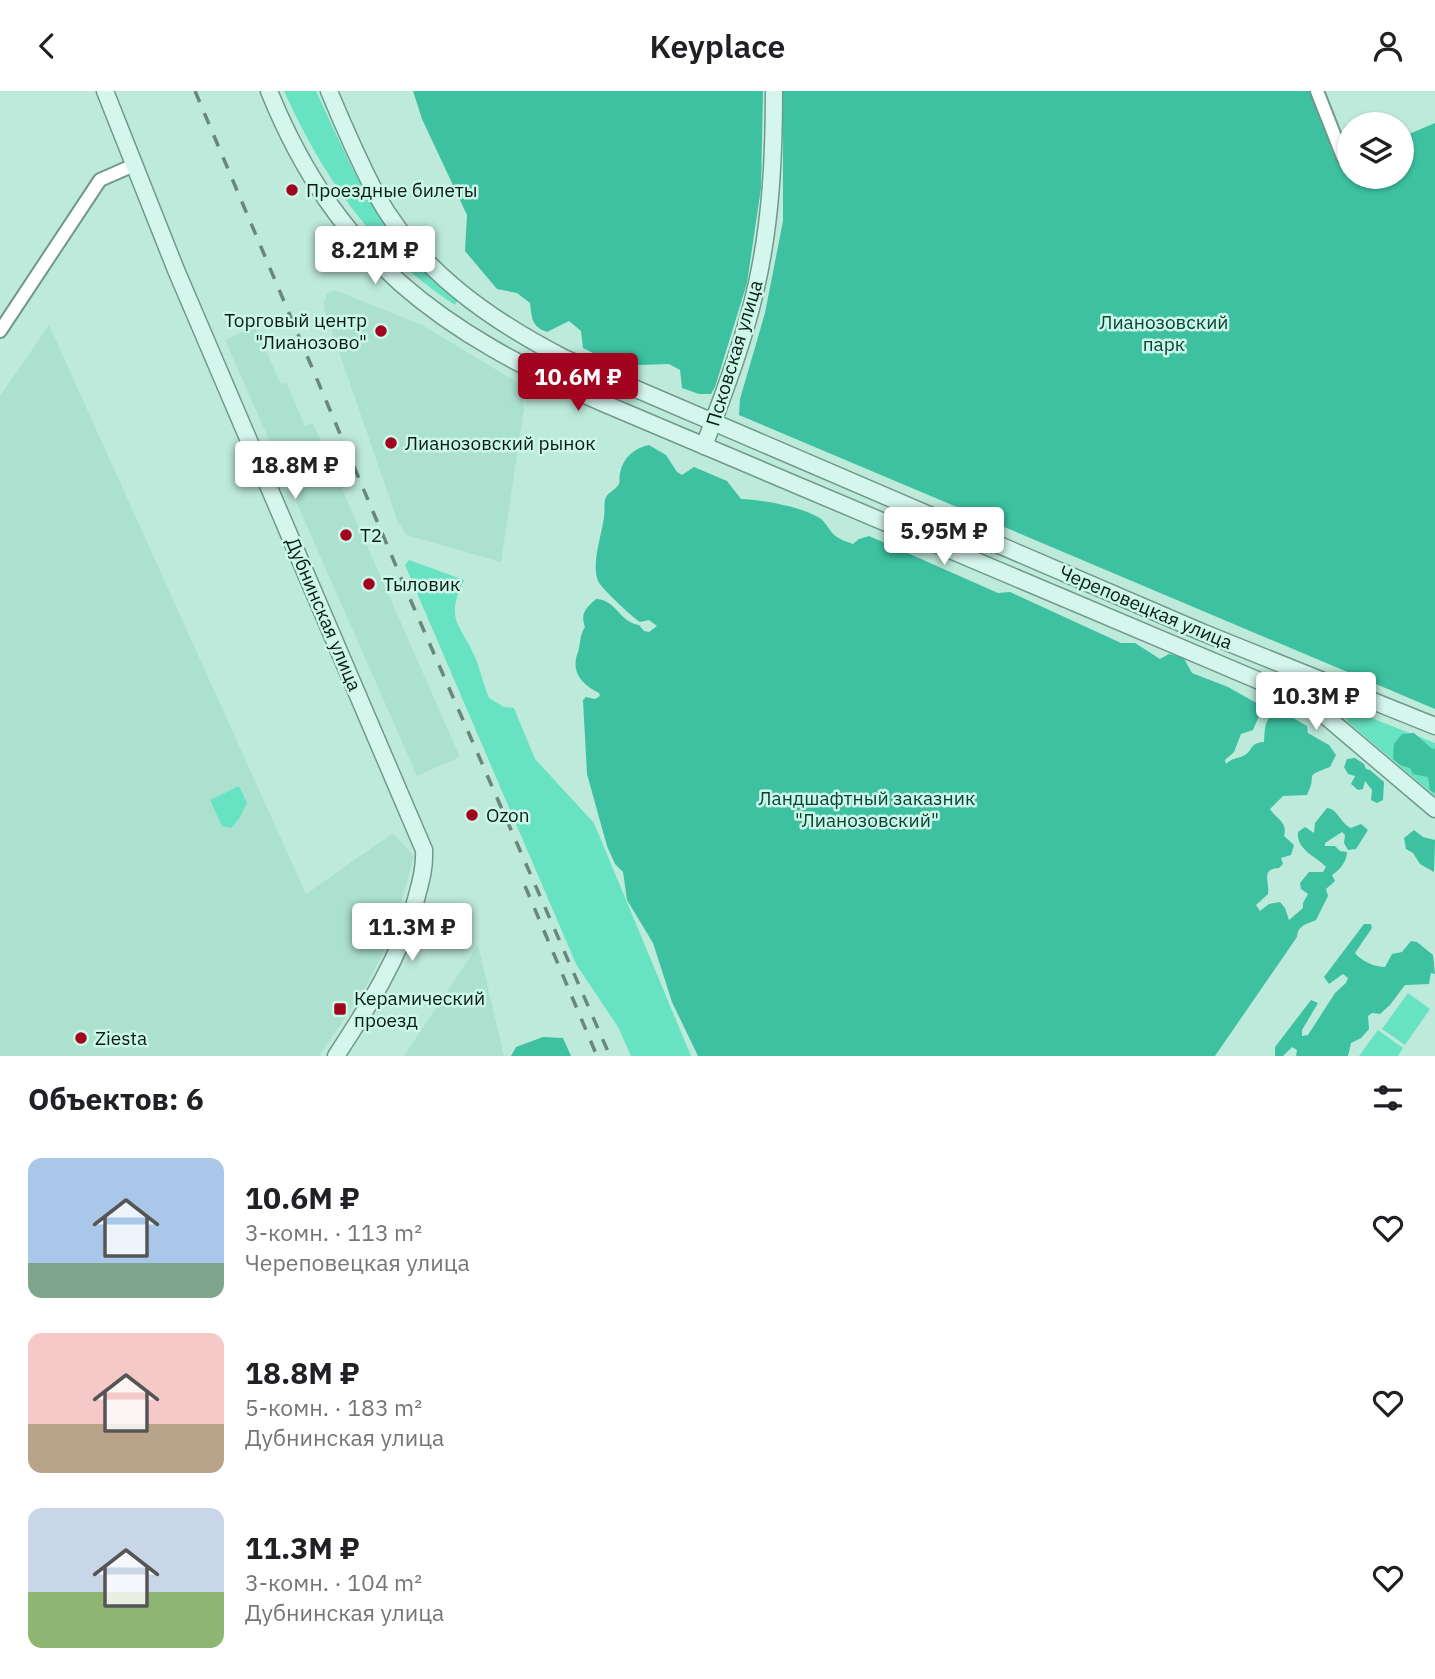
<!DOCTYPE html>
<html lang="ru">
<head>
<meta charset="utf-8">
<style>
	body { margin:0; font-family:"IBM Plex Sans",sans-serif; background:#f6f6f6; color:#202124; height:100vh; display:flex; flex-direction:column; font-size:26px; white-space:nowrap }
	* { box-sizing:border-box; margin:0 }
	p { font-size:23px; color:#757577 }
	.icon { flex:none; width:38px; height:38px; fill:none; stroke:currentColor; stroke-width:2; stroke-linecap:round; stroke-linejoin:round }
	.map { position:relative; height:965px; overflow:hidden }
	.side { display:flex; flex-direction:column; background:#fff; flex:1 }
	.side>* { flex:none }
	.buttons { position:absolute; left:1337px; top:21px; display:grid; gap:14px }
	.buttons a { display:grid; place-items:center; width:77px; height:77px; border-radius:50%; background:#fff; box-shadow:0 2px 5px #0004; font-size:35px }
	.price { position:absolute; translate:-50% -60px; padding:0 16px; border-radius:7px; background:#fff; color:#222; font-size:23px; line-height:46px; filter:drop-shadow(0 2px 4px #0008) }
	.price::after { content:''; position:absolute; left:50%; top:42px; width:21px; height:16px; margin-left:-10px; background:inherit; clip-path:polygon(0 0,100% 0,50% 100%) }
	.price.selected { background:#a20420; color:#fff }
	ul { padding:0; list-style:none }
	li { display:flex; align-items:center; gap:21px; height:175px; padding:0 28px }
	li span { display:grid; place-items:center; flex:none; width:196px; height:140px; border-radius:14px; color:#555 }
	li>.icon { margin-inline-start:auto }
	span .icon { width:84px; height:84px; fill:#fffc; stroke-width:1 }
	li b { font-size:30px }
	h2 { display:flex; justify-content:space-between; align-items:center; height:84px; padding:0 28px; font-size:30px }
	header { display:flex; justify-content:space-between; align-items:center; height:91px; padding:0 28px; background:#fff; font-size:32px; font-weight:600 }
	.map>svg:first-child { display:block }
	.built { fill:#ace1d0 }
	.green { fill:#68e3c2 }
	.forest { fill:#3dc1a1 }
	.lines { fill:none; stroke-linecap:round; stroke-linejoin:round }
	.street-casing { stroke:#70998c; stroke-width:16 }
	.secondary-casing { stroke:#70998c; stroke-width:19 }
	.street { stroke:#fff; stroke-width:12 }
	.secondary { stroke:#d5f6ed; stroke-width:16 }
	.rail { stroke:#68877d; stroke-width:3.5; stroke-dasharray:12 12; stroke-linecap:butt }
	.poi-dot { fill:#a20420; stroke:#cbf7e8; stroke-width:2.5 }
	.labels { text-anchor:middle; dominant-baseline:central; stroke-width:5; stroke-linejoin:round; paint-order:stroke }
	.poi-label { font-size:19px; fill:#0b1c17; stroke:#cbf7e8; text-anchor:start }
	.park-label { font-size:19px; fill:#094336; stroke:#cbf7e8 }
	.street-label { font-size:19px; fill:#0b1c17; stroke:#cbf7e8 }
</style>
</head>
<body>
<header><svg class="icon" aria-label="back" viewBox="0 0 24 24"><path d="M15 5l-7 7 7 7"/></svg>Keyplace<svg class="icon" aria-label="person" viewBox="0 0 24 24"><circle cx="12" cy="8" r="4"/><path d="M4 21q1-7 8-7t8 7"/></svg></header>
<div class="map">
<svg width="1435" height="965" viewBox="0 0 1435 965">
	<rect width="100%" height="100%" fill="#beeadb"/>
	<path class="built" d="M 334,199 L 422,234 L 520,293 L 524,318 L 501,471 L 406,444 L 397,429 L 325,220 L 324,211 L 327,203 Z
		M 49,234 L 306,803 L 393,742 L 414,765 L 399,819 L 380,868 L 362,902 L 319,965 L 0,965 L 0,305 Z
		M 255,235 L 281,293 L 286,291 L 305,335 L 313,332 L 460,666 L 417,685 L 225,249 Z
		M 478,854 L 504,965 L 404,965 Z"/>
	<path class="green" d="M 284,0 L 316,0 C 333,36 349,73 368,107 C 390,145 425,180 457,210 L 455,214 C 375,163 322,84 284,0 Z
		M 409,469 L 464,489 C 443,532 463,534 477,571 C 481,583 484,595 489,607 L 504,616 L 514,617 L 535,668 L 594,732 L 691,965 L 631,965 L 618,936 L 576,873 L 405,474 Z
		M 1351,619 L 1435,652 L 1435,705 L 1348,631 L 1346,625 Z
		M 239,695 L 247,712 L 239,728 L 231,737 L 222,735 L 210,709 Z
		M 1408,902 L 1430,918 L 1405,954 L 1382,938 Z
		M 1378,939 L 1403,957 L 1398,965 L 1359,965 Z"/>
	<path class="forest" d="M 413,0 L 763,0 L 761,97 L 747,192 L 715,296 L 711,303 L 699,303 L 682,297 L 680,279 L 669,273 L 639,274 L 623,277 L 583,257 L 581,240 L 569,230 L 547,241 C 531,235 532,227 530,212 L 517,202 L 497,198 L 465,160 L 467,124 L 422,28 Z
		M 783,0 L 1310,0 L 1339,71 L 1349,67 L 1349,86 L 1402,86 L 1402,46 L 1435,32 L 1435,618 L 739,324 L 740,308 L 765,222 L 783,130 Z
		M 649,354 L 666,364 L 677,381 L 682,384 L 694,376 L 727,390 L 741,408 C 764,409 798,415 818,426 C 827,431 829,441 837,446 C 841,449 848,451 853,453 L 859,448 L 869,445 L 998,502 L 1010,501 L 1121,552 L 1135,552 L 1160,568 L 1169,563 L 1183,566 L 1192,582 L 1228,596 L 1260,614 L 1259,625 L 1253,639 L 1241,643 L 1234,661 L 1225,669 L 1226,673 C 1232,667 1236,668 1243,665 C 1254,660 1248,652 1264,651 C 1265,636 1264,627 1279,619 L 1307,635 L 1308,642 L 1329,654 L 1336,664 L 1330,676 C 1301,687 1319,681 1307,704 L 1283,705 L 1270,718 C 1277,729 1288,731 1284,745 L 1294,754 L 1291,764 L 1281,767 L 1283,773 L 1279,777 C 1260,778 1270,791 1268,803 L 1256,814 L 1260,820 L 1269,813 L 1280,811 L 1285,817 L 1289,829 L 1303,817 L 1303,812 L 1308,803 L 1301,798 L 1300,792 L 1309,781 L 1323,781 L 1326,776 C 1316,765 1296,759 1298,741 L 1305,736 L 1314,742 L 1315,732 L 1327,717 C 1338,718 1340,732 1351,737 L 1361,733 L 1368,739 L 1356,758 L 1348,759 L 1344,752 L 1345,744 L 1342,741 L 1325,752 L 1325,755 L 1335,755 L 1340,760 L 1347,761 C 1347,770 1340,779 1332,784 L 1335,790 L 1326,798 L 1328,805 L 1316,829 C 1307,833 1298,834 1297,846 L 1215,965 L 698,965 L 672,911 L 653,852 L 627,809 L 623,781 L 615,773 L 607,755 L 587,683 L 583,609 L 586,606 L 595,608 L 600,605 L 599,602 C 585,595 573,585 576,568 C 576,564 579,561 579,557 C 581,548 580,544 585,536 C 580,522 586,517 596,508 C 616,508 619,531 639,534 L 644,540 L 649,541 L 657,535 L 649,529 L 640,531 C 632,526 601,497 598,490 C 591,473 602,443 604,426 C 605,421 604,414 605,409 C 607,401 615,400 619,393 C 620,390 619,386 620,382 C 623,367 634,357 649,354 Z
		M 1414,642 L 1431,657 L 1435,658 L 1435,702 L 1430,699 L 1428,686 L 1413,683 L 1410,677 L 1400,674 L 1393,668 L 1394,653 L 1402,643 Z
		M 1355,667 L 1364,673 L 1366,678 L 1370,679 L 1384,691 L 1383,709 L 1377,712 L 1371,709 L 1372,699 L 1365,690 L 1363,698 L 1358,699 L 1351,693 L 1355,685 L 1348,683 L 1344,676 L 1347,668 Z
		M 1414,739 L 1423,746 L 1435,749 L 1434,781 L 1420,773 L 1413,762 L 1406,758 L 1404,747 Z
		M 1364,833 L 1371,833 L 1372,837 L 1355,862 C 1361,870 1375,876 1385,876 L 1392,863 L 1402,861 L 1411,850 L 1417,851 L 1433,864 L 1435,883 L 1431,882 L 1429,893 L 1405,894 L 1390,914 L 1380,923 L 1372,922 L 1368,925 L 1369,938 L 1361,947 L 1351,952 L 1348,965 L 1296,965 L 1297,959 L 1292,956 L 1283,965 L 1275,965 L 1275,956 L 1311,909 L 1318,912 L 1302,939 L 1302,945 L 1308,944 L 1335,902 L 1346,892 L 1348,887 L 1343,883 L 1329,893 L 1324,886 Z
		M 543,946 L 563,947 L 571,965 L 511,965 L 516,956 Z"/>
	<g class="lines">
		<defs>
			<path id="street" d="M 1317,0 L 1343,66
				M 0,240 L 100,89 L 134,74"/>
			<path id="secondary" d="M 105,0 L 176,179 L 424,759 C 425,778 420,793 415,812 C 399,868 368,916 336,965
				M 269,0 C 337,168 442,242 603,312 L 1302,608 L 1323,623 L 1435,718
				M 329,0 C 343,34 359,70 376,103 C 417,178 490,229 564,267 L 1204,542 L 1435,635
				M 704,355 C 724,302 745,248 757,192 C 771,129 774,65 774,0"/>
		</defs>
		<use href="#street" class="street-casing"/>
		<use href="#secondary" class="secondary-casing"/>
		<use href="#street" class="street"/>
		<use href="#secondary" class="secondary"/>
		<path class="rail" d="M 195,0 L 407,501 L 610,965
			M 525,795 L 597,965"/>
	</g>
	<g class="poi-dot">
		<circle cx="292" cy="99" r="7"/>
		<circle cx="381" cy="240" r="7"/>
		<circle cx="391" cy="352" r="7"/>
		<circle cx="346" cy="444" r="7"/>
		<circle cx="369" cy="493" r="7"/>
		<circle cx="472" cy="724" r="7"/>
		<rect x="333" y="911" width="14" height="14" rx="3.5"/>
		<circle cx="81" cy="947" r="7"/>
	</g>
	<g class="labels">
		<g class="poi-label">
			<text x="306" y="99">Проездные билеты</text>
			<text x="367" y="229" text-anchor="end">Торговый центр<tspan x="367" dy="22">"Лианозово"</tspan></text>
			<text x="405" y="352">Лианозовский рынок</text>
			<text x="360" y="444">T2</text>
			<text x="383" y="493">Тыловик</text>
			<text x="486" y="724">Ozon</text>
			<text x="354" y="907">Керамический<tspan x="354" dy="22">проезд</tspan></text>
			<text x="95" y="947">Ziesta</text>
		</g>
		<g class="park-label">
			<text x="1164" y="231">Лианозовский<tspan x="1164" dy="22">парк</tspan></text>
			<text x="867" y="707">Ландшафтный заказник<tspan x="867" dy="22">"Лианозовский"</tspan></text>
		</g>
		<g class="street-label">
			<text transform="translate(734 262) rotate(-73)">Псковская улица</text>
			<text transform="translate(1146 516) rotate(23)">Череповецкая улица</text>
			<text transform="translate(324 523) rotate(67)">Дубнинская улица</text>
		</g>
	</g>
</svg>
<div class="buttons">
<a><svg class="icon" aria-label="layers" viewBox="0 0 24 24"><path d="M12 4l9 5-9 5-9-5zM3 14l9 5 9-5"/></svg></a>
</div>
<b class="price" style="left:375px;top:195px">8.21M ₽</b>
<b class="price selected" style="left:578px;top:322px">10.6M ₽</b>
<b class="price" style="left:295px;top:410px">18.8M ₽</b>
<b class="price" style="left:944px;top:476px">5.95M ₽</b>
<b class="price" style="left:1316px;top:641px">10.3M ₽</b>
<b class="price" style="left:412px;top:872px">11.3M ₽</b>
</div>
<section class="side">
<h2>Объектов: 6<svg class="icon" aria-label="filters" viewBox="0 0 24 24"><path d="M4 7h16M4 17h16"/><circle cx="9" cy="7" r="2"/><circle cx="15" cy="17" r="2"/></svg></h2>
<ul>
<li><span style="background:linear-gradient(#a9c7e8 75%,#7fa58c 0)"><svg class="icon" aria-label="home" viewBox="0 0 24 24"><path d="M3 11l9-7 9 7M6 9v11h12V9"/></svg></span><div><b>10.6M ₽</b><p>3-комн. · 113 m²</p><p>Череповецкая улица</p></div><svg class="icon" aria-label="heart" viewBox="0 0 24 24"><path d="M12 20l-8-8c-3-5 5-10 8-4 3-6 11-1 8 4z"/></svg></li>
<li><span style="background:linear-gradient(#f6c9c9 65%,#b9a48a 0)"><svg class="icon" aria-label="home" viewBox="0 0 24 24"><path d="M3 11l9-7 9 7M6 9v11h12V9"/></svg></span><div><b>18.8M ₽</b><p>5-комн. · 183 m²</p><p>Дубнинская улица</p></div><svg class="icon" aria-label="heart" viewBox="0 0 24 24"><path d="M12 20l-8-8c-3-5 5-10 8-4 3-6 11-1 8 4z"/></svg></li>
<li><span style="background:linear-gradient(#c9d6e8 60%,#8fb573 0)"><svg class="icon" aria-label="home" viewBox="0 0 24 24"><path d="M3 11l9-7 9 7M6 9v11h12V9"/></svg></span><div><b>11.3M ₽</b><p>3-комн. · 104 m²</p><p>Дубнинская улица</p></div><svg class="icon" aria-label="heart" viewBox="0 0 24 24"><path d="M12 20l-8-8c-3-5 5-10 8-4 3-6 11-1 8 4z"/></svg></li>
</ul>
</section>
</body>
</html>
